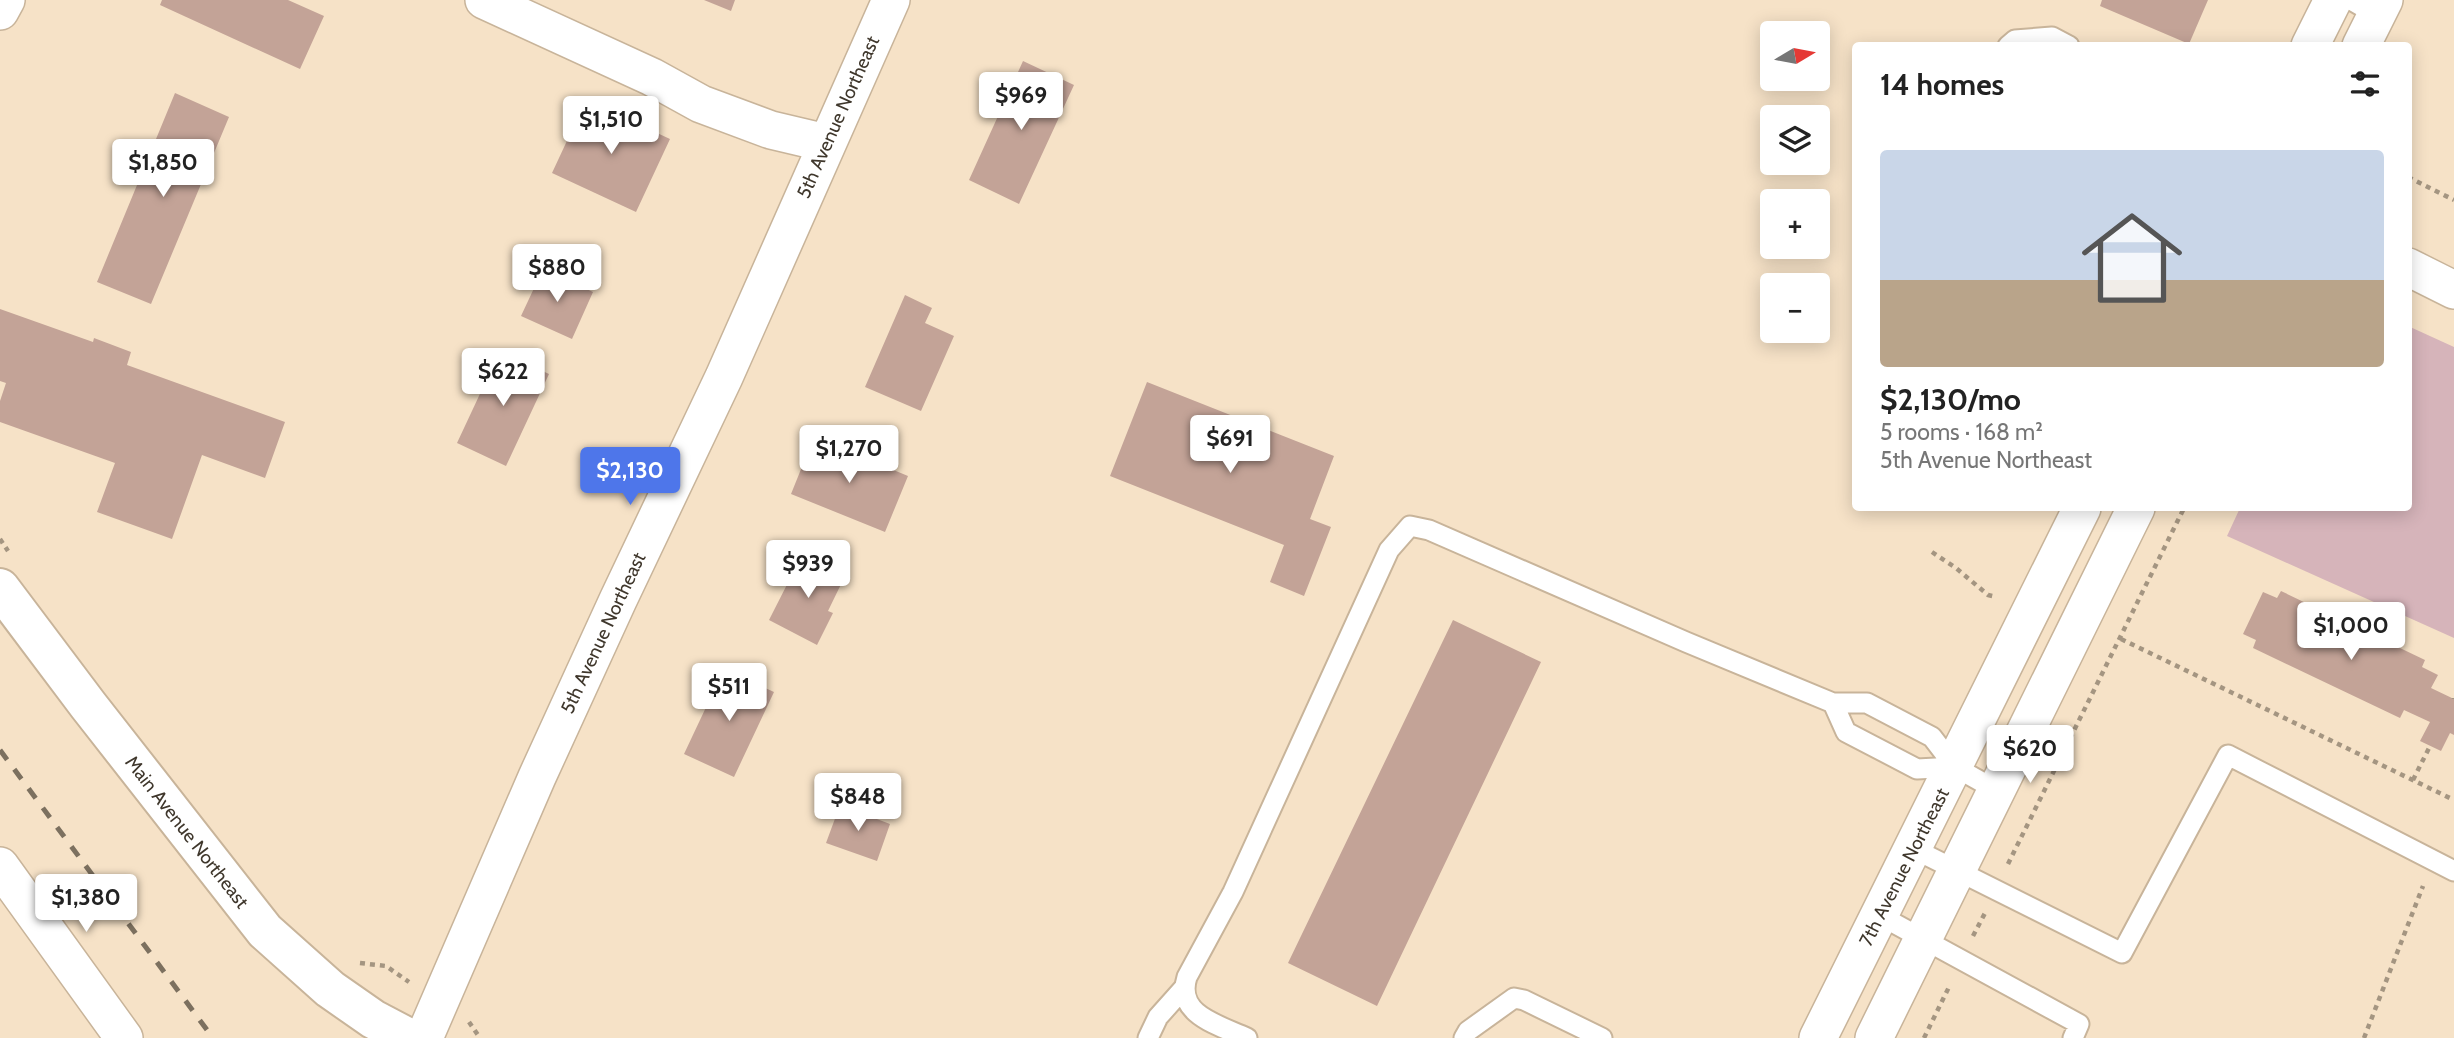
<!DOCTYPE html>
<html lang="en">
<head>
<meta charset="utf-8">
<style>
	body { margin:0; font-family:Cabin,sans-serif; background:#f2f2f2; color:#222; height:100vh; display:flex; flex-direction:column; font-size:26px; white-space:nowrap }
	* { box-sizing:border-box; margin:0 }
	p { font-size:23px; color:#767676 }
	.icon { flex:none; width:38px; height:38px; fill:none; stroke:currentColor; stroke-width:2; stroke-linecap:round; stroke-linejoin:round }
	.map { position:relative; flex:1; overflow:hidden }
	.side { position:absolute; left:1852px; top:42px; width:560px; height:469px; display:flex; flex-direction:column; background:#fff; border-radius:7px; box-shadow:0 4px 18px #0003 }
	.side>* { flex:none }
	.needle { width:46px; rotate:80deg }
	.fabs { position:absolute; left:1760px; top:21px; display:grid; gap:14px }
	.fabs a { display:grid; place-items:center; width:70px; height:70px; border-radius:7px; background:#fff; box-shadow:0 4px 18px #0003; font-size:35px }
	.price { position:absolute; translate:-50% -60px; padding:0 16px; border-radius:7px; background:#fff; color:#222; font-size:23px; line-height:46px; filter:drop-shadow(0 2px 4px #0008) }
	.price::after { content:''; position:absolute; left:50%; top:42px; width:21px; height:16px; margin-left:-10px; background:inherit; clip-path:polygon(0 0,100% 0,50% 100%) }
	.price.active { background:#4e76ea; color:#fff }
	ul { padding:0; list-style:none }
	li { display:grid; align-content:center; gap:14px; height:371px; padding:0 28px }
	li span { display:grid; place-items:center; height:217px; border-radius:7px; color:#555 }
	li>.icon { margin-inline-start:auto }
	span .icon { width:126px; height:126px; fill:#fffc; stroke-width:1 }
	li b { font-size:30px }
	h2 { display:flex; justify-content:space-between; align-items:center; height:84px; padding:0 28px; font-size:30px }
	.map>svg:first-child { display:block }
	.green { fill:#d6b4ba }
	.building { fill:#c3a397 }
	.lines { fill:none; stroke-linecap:round; stroke-linejoin:round }
	.service-casing { stroke:#c8b49a; stroke-width:23 }
	.minor-casing { stroke:#c8b49a; stroke-width:40 }
	.secondary-casing { stroke:#c8b49a; stroke-width:42 }
	.path { stroke:#a49581; stroke-width:4.5; stroke-dasharray:5 5; stroke-linecap:butt }
	.service { stroke:#fff; stroke-width:19 }
	.minor { stroke:#fff; stroke-width:37 }
	.secondary { stroke:#fff; stroke-width:38 }
	.rail { stroke:#7c705f; stroke-width:5; stroke-dasharray:12 12; stroke-linecap:butt }
	.labels { text-anchor:middle; dominant-baseline:central; stroke-width:6; stroke-linejoin:round; paint-order:stroke }
	.street-label { font-size:19px; fill:#3f372c; stroke:#fff }
</style>
</head>
<body>
<div class="map">
<svg width="2454" height="1038" viewBox="0 0 2454 1038">
	<rect width="100%" height="100%" fill="#f6e2c7"/>
	<path class="green" d="M 2408,326 L 2454,347 L 2454,638 L 2227,536 L 2240,508 L 2408,508 Z"/>
	<path class="building" d="M 162,0 L 288,0 L 324,16 L 300,69 L 160,5 Z
		M 704,0 L 735,0 L 731,11 Z
		M 2102,0 L 2208,0 L 2189,44 L 2100,6 Z
		M 1023,61 L 1074,85 L 1019,204 L 969,180 Z
		M 175,93 L 229,117 L 151,304 L 97,282 Z
		M 586,100 L 670,139 L 636,212 L 552,173 Z
		M 543,269 L 593,292 L 572,339 L 521,316 Z
		M 905,295 L 932,308 L 925,323 L 954,336 L 921,411 L 865,387 Z
		M 0,309 L 93,342 L 94,338 L 131,352 L 127,365 L 285,422 L 265,478 L 202,455 L 172,539 L 97,512 L 115,463 L 0,422 L 0,401 L 6,383 L 0,381 Z
		M 500,351 L 549,374 L 506,466 L 457,443 Z
		M 1147,382 L 1334,456 L 1310,519 L 1331,527 L 1304,596 L 1270,582 L 1284,545 L 1110,476 Z
		M 814,437 L 908,476 L 885,532 L 791,494 Z
		M 802,555 L 845,576 L 828,611 L 833,613 L 817,645 L 769,620 Z
		M 2281,591 L 2425,660 L 2422,667 L 2438,675 L 2431,688 L 2454,699 L 2454,735 L 2450,733 L 2441,751 L 2420,741 L 2430,722 L 2404,710 L 2400,718 L 2253,648 L 2256,640 L 2243,634 L 2263,592 L 2277,598 Z
		M 1453,620 L 1541,662 L 1377,1006 L 1288,963 Z
		M 724,669 L 774,692 L 734,777 L 684,754 Z
		M 840,805 L 890,824 L 877,861 L 826,843 Z"/>
	<g class="lines">
		<defs>
			<path id="service" d="M 2351,0 L 2377,15
				M 2008,46 L 2015,40 L 2052,37 L 2069,46
				M 1955,767 L 1917,769 L 1846,732 L 1833,703 L 1867,703 L 1932,737 L 1955,767 L 1996,790
				M 1914,849 L 2122,953 L 2228,755 L 2454,871
				M 1879,915 L 2079,1024 L 2073,1038
				M 1148,1038 L 1158,1017 L 1183,989
				M 1247,1038 C 1219,1025 1175,1015 1187,977 L 1233,892 L 1389,550 L 1410,526 L 1429,530 L 1686,642 L 1833,703
				M 1464,1038 L 1468,1031 L 1514,998 L 1524,1000 L 1602,1038"/>
			<path id="minor" d="M 484,0 L 652,77 L 701,104 L 771,130 L 826,143
				M 0,11 L 6,0
				M 2310,46 L 2333,0
				M 2361,46 L 2384,0
				M 2408,267 L 2454,290
				M 0,866 L 124,1038
				M 424,1038 L 537,777 L 618,600 L 724,377 L 891,0
				M 1818,1038 L 2082,508
				M 1874,1038 L 2136,508"/>
			<path id="secondary" d="M 0,588 L 88,705 L 265,931 L 330,989 L 373,1019 L 409,1038"/>
		</defs>
		<use href="#service" class="service-casing"/>
		<use href="#minor" class="minor-casing"/>
		<use href="#secondary" class="secondary-casing"/>
		<path class="path" d="M 2408,177 L 2454,200
			M 0,539 L 8,551
			M 1932,552 L 1956,568 L 1988,595 L 1997,597
			M 2121,639 L 2454,800
			M 2454,699 L 2454,698
			M 2413,780 L 2430,746
			M 2008,864 L 2184,508
			M 1973,936 L 1985,913
			M 360,963 L 386,966 L 409,982
			M 469,1022 L 480,1038
			M 1924,1038 L 1950,985
			M 2364,1038 L 2423,886"/>
		<use href="#service" class="service"/>
		<use href="#minor" class="minor"/>
		<use href="#secondary" class="secondary"/>
		<path class="rail" d="M 0,750 L 213,1038"/>
	</g>
	<g class="labels">
		<g class="street-label">
			<text transform="translate(838 117) rotate(-66)">5th Avenue Northeast</text>
			<text transform="translate(603 633) rotate(-65)">5th Avenue Northeast</text>
			<text transform="translate(187 832) rotate(52)">Main Avenue Northeast</text>
			<text transform="translate(1904 867) rotate(-63)">7th Avenue Northeast</text>
		</g>
	</g>
</svg>
<div class="fabs">
<a><svg class="needle" viewBox="-14 -14 28 28"><path d="M0-13l5 13h-10z" fill="#e53935"/><path d="M0 13l5-13h-10z" fill="#767676"/></svg></a>
<a><svg class="icon" aria-label="layers" viewBox="0 0 24 24"><path d="M12 4l9 5-9 5-9-5zM3 14l9 5 9-5"/></svg></a>
<a>+</a>
<a>−</a>
</div>
<b class="price" style="left:1021px;top:132px">$969</b>
<b class="price" style="left:611px;top:156px">$1,510</b>
<b class="price" style="left:163px;top:199px">$1,850</b>
<b class="price" style="left:557px;top:304px">$880</b>
<b class="price" style="left:503px;top:408px">$622</b>
<b class="price" style="left:1230px;top:475px">$691</b>
<b class="price" style="left:849px;top:485px">$1,270</b>
<b class="price active" style="left:630px;top:507px">$2,130</b>
<b class="price" style="left:808px;top:600px">$939</b>
<b class="price" style="left:2351px;top:662px">$1,000</b>
<b class="price" style="left:729px;top:723px">$511</b>
<b class="price" style="left:2030px;top:785px">$620</b>
<b class="price" style="left:858px;top:833px">$848</b>
<b class="price" style="left:86px;top:934px">$1,380</b>
<section class="side">
<h2>14 homes<svg class="icon" aria-label="filters" viewBox="0 0 24 24"><path d="M4 7h16M4 17h16"/><circle cx="9" cy="7" r="2"/><circle cx="15" cy="17" r="2"/></svg></h2>
<ul>
<li><span style="background:linear-gradient(#c9d6e8 60%,#b9a48a 0)"><svg class="icon" aria-label="home" viewBox="0 0 24 24"><path d="M3 11l9-7 9 7M6 9v11h12V9"/></svg></span><div><b>$2,130/mo</b><p>5 rooms · 168 m²</p><p>5th Avenue Northeast</p></div></li>
</ul>
</section>
</div>
</body>
</html>
